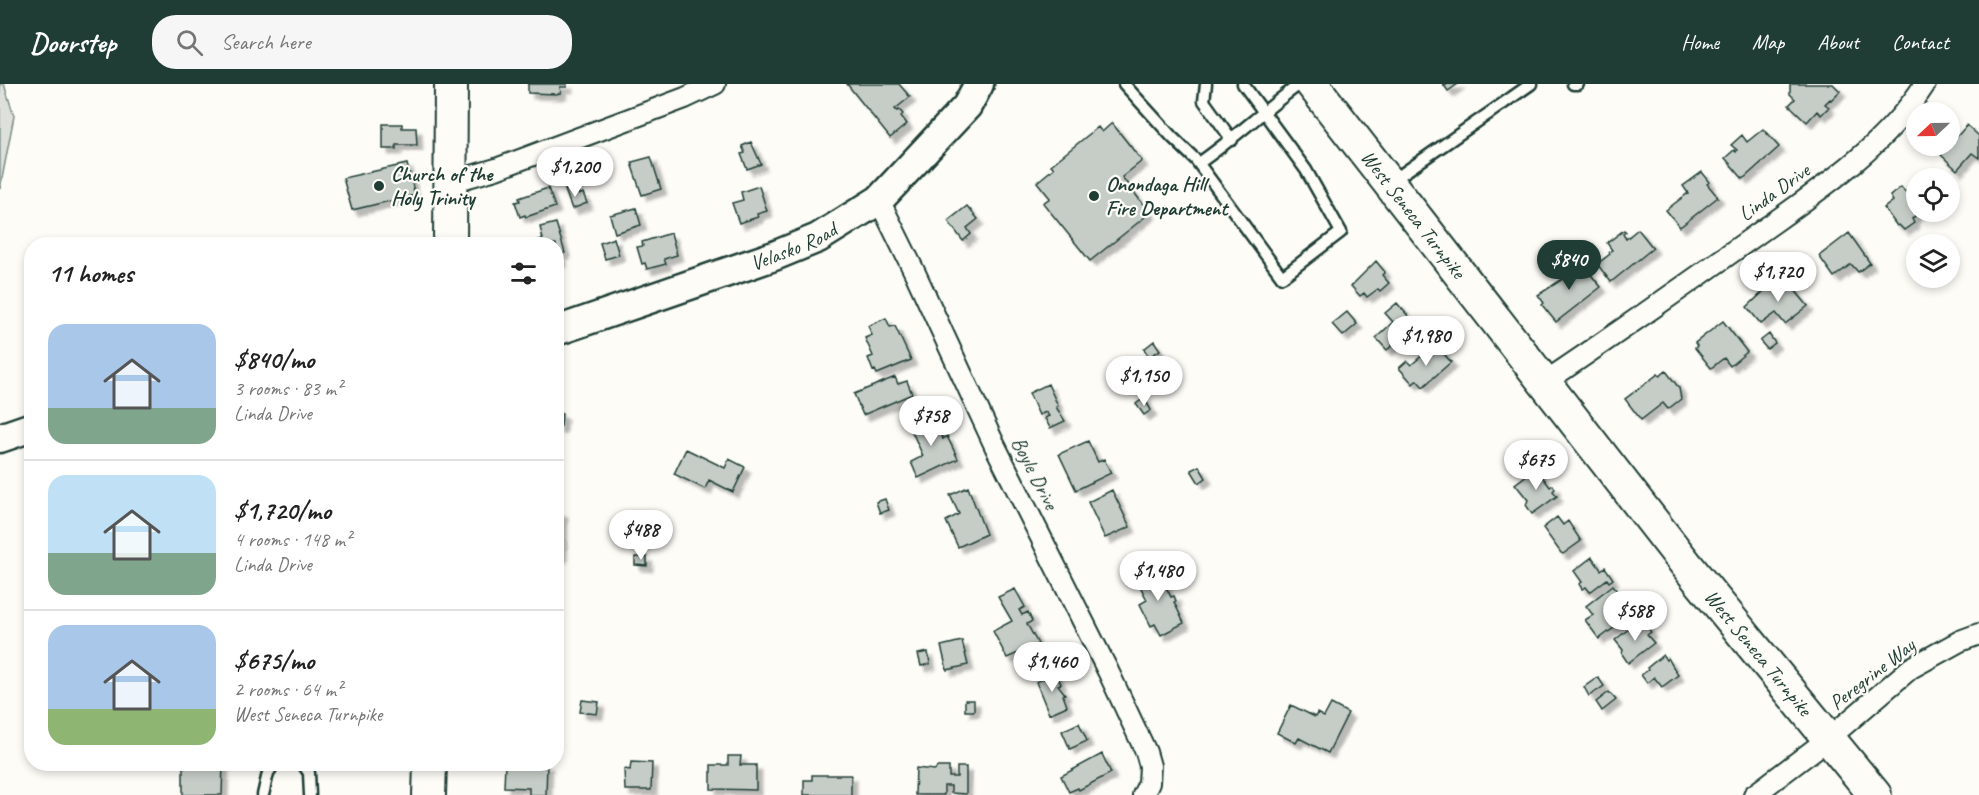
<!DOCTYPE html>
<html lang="en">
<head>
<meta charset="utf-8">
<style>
	body { margin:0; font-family:Caveat,sans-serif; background:#f6f6f6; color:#222; height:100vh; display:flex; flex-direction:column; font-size:22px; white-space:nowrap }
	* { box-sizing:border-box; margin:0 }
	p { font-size:20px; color:#767676 }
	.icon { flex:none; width:33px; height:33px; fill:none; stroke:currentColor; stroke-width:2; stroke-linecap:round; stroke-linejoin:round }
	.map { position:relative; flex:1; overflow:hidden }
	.sheet { position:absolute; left:24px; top:153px; width:540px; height:534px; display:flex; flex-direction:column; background:#fff; border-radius:24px; box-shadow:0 3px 9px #0003 }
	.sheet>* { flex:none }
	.needle { width:39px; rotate:248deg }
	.fabs { position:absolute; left:1906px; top:18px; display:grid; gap:12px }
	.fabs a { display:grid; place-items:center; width:54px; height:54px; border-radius:50%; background:#fff; box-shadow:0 3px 9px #0003; font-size:30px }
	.price { position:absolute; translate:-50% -51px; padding:0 14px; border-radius:21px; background:#fff; color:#222; font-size:20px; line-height:39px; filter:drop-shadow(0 2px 3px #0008) }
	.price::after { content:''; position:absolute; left:50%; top:36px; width:18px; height:14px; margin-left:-9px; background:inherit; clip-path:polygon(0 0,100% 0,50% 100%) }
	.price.selected { background:#1f3d34; color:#fff }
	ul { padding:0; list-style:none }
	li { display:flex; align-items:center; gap:18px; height:150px; padding:0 24px }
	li+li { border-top:2px solid #e0e0e0 }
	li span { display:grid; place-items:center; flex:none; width:168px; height:120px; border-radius:18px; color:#555 }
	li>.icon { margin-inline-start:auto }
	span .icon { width:72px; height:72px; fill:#fffc; stroke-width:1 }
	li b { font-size:26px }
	h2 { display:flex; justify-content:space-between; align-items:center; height:72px; padding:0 24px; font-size:26px }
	header { display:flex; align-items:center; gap:36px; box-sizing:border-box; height:84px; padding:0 30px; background:#1f3d34; color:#fff }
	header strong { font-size:28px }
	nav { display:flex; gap:33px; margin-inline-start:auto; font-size:21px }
	.search { width:420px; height:54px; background:#f6f6f6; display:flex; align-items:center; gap:15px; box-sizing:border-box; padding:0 21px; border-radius:24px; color:#767676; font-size:22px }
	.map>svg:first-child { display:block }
	.green { fill:#dde0db; stroke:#7e8e88; stroke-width:1.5 }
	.building { fill:#c6cdc7; stroke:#1f3d34; stroke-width:1.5; filter:url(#shadow) }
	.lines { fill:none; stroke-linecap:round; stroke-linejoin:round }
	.lane-casing { stroke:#1f3d34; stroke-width:15 }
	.street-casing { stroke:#1f3d34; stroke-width:24 }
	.secondary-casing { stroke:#1f3d34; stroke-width:33 }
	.primary-casing { stroke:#1f3d34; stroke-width:36 }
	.lane { stroke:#fdfcf7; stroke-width:10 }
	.street { stroke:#fdfcf7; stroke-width:20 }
	.secondary { stroke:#fdfcf7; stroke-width:28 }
	.primary { stroke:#fdfcf7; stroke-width:32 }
	.poi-dot { fill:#1f3d34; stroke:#fdfcf7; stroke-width:2 }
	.labels { text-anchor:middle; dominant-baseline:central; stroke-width:4.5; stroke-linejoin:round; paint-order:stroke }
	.poi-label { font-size:21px; font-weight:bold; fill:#1f3d34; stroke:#fdfcf7; text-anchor:start }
	.street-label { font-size:21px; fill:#1f3d34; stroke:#fdfcf7 }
</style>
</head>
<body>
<header>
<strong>Doorstep</strong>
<div class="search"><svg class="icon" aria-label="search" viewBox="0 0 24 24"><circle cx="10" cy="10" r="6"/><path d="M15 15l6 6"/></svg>Search here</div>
<nav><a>Home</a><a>Map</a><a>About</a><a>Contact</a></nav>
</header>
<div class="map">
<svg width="1979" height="711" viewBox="0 0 1979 711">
	<defs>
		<filter id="shadow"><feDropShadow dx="5.5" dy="5.5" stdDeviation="1.5" flood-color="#0004"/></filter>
	</defs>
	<rect width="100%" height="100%" fill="#fdfcf7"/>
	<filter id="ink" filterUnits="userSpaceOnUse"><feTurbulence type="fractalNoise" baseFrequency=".0167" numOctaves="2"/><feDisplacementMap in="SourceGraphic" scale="12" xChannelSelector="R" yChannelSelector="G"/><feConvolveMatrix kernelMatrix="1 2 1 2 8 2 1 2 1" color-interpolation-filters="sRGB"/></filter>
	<g filter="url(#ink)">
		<path class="green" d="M 0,0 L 4,0 L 14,32 L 0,105 Z"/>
		<path class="building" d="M 528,0 L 567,0 L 567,3 L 560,3 L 561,9 L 556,10 L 528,9 Z
			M 847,0 L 899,0 L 910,13 L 895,25 L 897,27 L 899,26 L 903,30 L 901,32 L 907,40 L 890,54 Z
			M 1443,0 L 1458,0 L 1448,7 Z
			M 1791,0 L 1833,0 L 1840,7 L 1831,16 L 1830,15 L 1825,20 L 1829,23 L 1821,31 L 1817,27 L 1807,38 L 1789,21 L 1795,15 L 1790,10 L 1790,2 Z
			M 1112,39 L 1142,77 L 1122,93 L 1150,129 L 1090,177 L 1043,119 L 1050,114 L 1037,98 L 1054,84 L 1051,81 L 1098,43 L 1102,48 Z
			M 383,40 L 402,40 L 402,44 L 416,44 L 417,61 L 396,61 L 396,65 L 383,65 Z
			M 1967,41 L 1979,52 L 1979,74 L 1972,69 L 1957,86 L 1941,71 Z
			M 1763,45 L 1779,63 L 1743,95 L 1725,74 L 1734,66 L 1736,68 L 1737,66 L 1731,61 L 1742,51 L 1747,58 Z
			M 751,58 L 761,80 L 747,85 L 741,70 L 745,69 L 742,62 Z
			M 651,73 L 661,105 L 642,111 L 632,82 L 633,82 L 632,78 Z
			M 407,80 L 415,111 L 352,126 L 343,94 Z
			M 1702,88 L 1710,98 L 1707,100 L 1718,113 L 1680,143 L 1666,126 L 1688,109 L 1683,102 Z
			M 1915,100 L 1917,103 L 1917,128 L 1919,128 L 1912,135 L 1914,139 L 1904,146 L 1899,141 L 1897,142 L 1884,124 L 1893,117 L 1890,112 L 1901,103 L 1905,108 Z
			M 759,102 L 767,127 L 757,130 L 758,133 L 739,139 L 732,119 L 743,116 L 741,108 Z
			M 576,103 L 579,111 L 583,109 L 587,119 L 572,125 L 565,106 Z
			M 548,104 L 555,123 L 526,133 L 525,131 L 520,133 L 515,118 L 520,117 L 519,114 Z
			M 967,122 L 978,135 L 967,144 L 971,150 L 963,157 L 948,137 Z
			M 636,124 L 641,141 L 615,149 L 610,131 Z
			M 556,139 L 565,169 L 559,170 L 561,177 L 556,178 L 556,160 L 537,160 L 536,157 L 543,155 L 540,143 Z
			M 1638,145 L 1653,164 L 1611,198 L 1597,180 L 1610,170 L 1609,168 L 1612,166 L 1607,159 L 1624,146 L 1626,148 L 1623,150 L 1626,155 Z
			M 671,149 L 677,171 L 664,175 L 666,180 L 647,185 L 645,179 L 642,180 L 637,163 L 643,162 L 642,158 Z
			M 1849,149 L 1870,179 L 1858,188 L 1852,181 L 1850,181 L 1834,193 L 1819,172 Z
			M 614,154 L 619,171 L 605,175 L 600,159 Z
			M 1578,175 L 1601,203 L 1556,238 L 1542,221 L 1544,219 L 1538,211 L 1567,192 L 1569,194 L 1572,192 L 1566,184 Z
			M 1376,177 L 1385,188 L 1382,191 L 1389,199 L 1380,207 L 1378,205 L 1367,213 L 1364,209 L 1360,212 L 1351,202 Z
			M 1785,194 L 1808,222 L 1785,240 L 1776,229 L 1761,240 L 1747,223 L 1767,204 L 1770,207 Z
			M 1397,219 L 1416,241 L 1387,266 L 1376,254 L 1393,238 L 1385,229 Z
			M 1347,228 L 1357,240 L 1343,252 L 1332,240 Z
			M 886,234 L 890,243 L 895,242 L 911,276 L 877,290 L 875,286 L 873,287 L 868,274 L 873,272 L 865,254 L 872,251 L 868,242 Z
			M 1723,237 L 1747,268 L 1730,282 L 1724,274 L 1711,284 L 1695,264 L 1697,262 L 1695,259 Z
			M 1769,250 L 1775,259 L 1767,265 L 1760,257 Z
			M 1154,257 L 1160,266 L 1149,273 L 1144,265 Z
			M 1437,262 L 1451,278 L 1423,303 L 1417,296 L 1413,300 L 1399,284 L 1407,277 L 1411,281 L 1431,264 L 1433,266 Z
			M 1666,287 L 1679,304 L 1681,315 L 1668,325 L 1663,319 L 1641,336 L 1625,315 L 1658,290 L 1660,292 Z
			M 895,293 L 898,300 L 907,297 L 912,310 L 863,331 L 854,310 Z
			M 1048,300 L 1058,322 L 1056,323 L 1065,337 L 1050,344 L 1045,334 L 1049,332 L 1046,328 L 1039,331 L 1029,309 Z
			M 1144,314 L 1151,326 L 1144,331 L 1136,320 Z
			M 556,328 L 562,330 L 561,342 L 559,344 L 556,344 Z
			M 931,331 L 943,355 L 947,352 L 958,375 L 918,394 L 911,378 L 923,372 L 909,341 Z
			M 1088,357 L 1098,378 L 1104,375 L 1111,389 L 1076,406 L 1059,370 Z
			M 686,365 L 725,384 L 729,375 L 745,383 L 733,408 L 709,396 L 705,405 L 674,390 Z
			M 1199,382 L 1206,394 L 1199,399 L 1191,386 Z
			M 1536,384 L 1550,403 L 1553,401 L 1555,405 L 1553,407 L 1557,412 L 1532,430 L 1526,421 L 1528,416 L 1515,400 Z
			M 968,403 L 986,450 L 958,463 L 946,437 L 959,430 L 950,411 Z
			M 1112,406 L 1130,443 L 1105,454 L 1088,418 Z
			M 885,415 L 889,426 L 880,429 L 876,418 Z
			M 556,428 L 562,428 L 561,473 L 556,473 Z
			M 1557,433 L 1563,441 L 1568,437 L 1581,457 L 1563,470 L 1561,469 L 1543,444 Z
			M 635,473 L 647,473 L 647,482 L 635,481 Z
			M 1592,473 L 1601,486 L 1605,483 L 1613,495 L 1609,498 L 1607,495 L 1590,508 L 1586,503 L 1582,505 L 1579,500 L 1582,498 L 1574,487 Z
			M 1155,481 L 1171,513 L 1174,512 L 1176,517 L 1174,518 L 1184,539 L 1161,551 L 1155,540 L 1151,542 L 1140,520 L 1147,516 L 1135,492 Z
			M 1613,501 L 1623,513 L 1619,516 L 1631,531 L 1599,555 L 1585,536 L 1593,531 L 1586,522 Z
			M 1015,505 L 1025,523 L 1019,526 L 1022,531 L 1028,528 L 1032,537 L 1027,540 L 1038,560 L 1007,574 L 993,547 L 1012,537 L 998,513 Z
			M 1637,538 L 1641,543 L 1647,542 L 1651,548 L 1647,551 L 1654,559 L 1628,579 L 1622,570 L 1623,566 L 1615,556 Z
			M 962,557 L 968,581 L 947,586 L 941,562 Z
			M 928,568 L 930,580 L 921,582 L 918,570 Z
			M 1663,571 L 1666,576 L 1668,574 L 1678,591 L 1662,603 L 1654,593 L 1647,599 L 1641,591 L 1648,586 L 1647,584 Z
			M 1056,589 L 1061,600 L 1058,601 L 1065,610 L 1063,611 L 1067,622 L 1049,630 L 1036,598 Z
			M 1598,593 L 1604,602 L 1589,612 L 1584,603 Z
			M 1609,608 L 1616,616 L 1602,627 L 1596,618 Z
			M 582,616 L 599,618 L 597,630 L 580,628 Z
			M 965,616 L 974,616 L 974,627 L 965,627 Z
			M 1331,620 L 1348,629 L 1328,669 L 1299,654 L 1296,659 L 1277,649 L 1291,621 L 1315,633 L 1317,629 L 1324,633 Z
			M 1079,639 L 1087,657 L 1070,665 L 1062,647 Z
			M 1102,670 L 1111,689 L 1079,706 L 1078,704 L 1069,708 L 1061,692 Z
			M 728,672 L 741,672 L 740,681 L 756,681 L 756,706 L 711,705 L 711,681 L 728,681 Z
			M 631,678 L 652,679 L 651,706 L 625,706 L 624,685 L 630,686 Z
			M 183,680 L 223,680 L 222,711 L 183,711 Z
			M 505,680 L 547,680 L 546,711 L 529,711 L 529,704 L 504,703 Z
			M 937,683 L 949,683 L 949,693 L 957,693 L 957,683 L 966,683 L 966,710 L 951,709 L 951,702 L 944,702 L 944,711 L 915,711 L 916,684 L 935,686 Z
			M 812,691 L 851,691 L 851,711 L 804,711 L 804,696 L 812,696 Z"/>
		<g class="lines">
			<defs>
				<path id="lane" d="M 1124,0 L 1172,53 L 1196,76 L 1282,193 L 1341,148 L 1306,86 L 1243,0
					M 1206,0 L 1204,17 L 1232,56
					M 1573,0 L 1578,0
					M 1199,79 C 1234,55 1265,25 1300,0
					M 1392,97 L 1531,0
					M 303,680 L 309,689 L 310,711
					M 263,711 L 268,689 L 274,680"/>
				<path id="street" d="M 451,98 L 496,85 L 685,14 L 715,0
					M 879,116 L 915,189 L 995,362 L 1108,587 L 1146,668 L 1150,682 L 1149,699 L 1143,711
					M 1545,298 C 1616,250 1686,201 1756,151 C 1818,107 1883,65 1925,0
					M 1754,711 L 1828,655 L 1911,584 L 1960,557 L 1979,550"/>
				<g id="secondary">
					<path id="s1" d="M 556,247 L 774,172 L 818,154 L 879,116 L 967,22 L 979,0"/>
					<path d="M 0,354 L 32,343"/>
				</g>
				<g id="primary">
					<path id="s2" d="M 1312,0 L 1689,484 L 1875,711"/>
					<path d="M 450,160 L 451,0"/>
					<path d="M 429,711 L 430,680"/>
				</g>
			</defs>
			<use href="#lane" class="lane-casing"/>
			<use href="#street" class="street-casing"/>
			<use href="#secondary" class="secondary-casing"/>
			<use href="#primary" class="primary-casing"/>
			<use href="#lane" class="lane"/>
			<use href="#street" class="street"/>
			<use href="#secondary" class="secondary"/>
			<use href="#primary" class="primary"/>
		</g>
	</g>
	<g class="poi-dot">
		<circle cx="379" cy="102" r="6"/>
		<circle cx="1094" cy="112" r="6"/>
	</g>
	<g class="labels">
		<g class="poi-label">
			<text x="391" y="90">Church of the<tspan x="391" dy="24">Holy Trinity</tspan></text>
			<text x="1106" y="100">Onondaga Hill<tspan x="1106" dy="24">Fire Department</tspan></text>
		</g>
		<g class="street-label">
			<text transform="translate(1774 108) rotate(-36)">Linda Drive</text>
			<text stroke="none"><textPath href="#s2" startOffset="165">West Seneca Turnpike</textPath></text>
			<text stroke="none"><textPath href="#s1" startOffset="252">Velasko Road</textPath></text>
			<text transform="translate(1035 389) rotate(63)">Boyle Drive</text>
			<text stroke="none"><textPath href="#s2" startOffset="723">West Seneca Turnpike</textPath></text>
			<text transform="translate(1872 590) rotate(-38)">Peregrine Way</text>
		</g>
	</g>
</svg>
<div class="fabs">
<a><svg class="needle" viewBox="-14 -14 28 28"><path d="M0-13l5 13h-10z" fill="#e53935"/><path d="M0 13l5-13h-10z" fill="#767676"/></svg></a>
<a><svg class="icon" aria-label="locate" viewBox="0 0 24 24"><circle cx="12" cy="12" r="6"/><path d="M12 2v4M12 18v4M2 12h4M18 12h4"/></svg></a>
<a><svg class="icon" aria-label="layers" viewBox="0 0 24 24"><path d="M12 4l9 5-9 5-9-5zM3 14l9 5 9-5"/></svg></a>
</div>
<b class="price" style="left:575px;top:114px">$1,200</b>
<b class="price selected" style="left:1569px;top:207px">$840</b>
<b class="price" style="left:1778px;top:219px">$1,720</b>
<b class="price" style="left:1426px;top:283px">$1,980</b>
<b class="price" style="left:1144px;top:323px">$1,150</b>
<b class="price" style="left:931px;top:363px">$758</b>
<b class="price" style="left:1536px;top:407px">$675</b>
<b class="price" style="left:641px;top:477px">$488</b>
<b class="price" style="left:1158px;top:518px">$1,480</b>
<b class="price" style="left:1635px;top:558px">$588</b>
<b class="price" style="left:1052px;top:609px">$1,460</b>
<section class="sheet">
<h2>11 homes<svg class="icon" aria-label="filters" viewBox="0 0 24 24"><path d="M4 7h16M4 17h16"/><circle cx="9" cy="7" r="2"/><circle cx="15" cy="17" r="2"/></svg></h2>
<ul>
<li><span style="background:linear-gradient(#a9c7e8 70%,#7fa58c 0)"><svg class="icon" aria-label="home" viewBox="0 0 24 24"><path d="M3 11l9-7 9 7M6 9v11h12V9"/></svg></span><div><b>$840/mo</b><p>3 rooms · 83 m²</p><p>Linda Drive</p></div></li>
<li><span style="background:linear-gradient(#bfe0f5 65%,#7fa58c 0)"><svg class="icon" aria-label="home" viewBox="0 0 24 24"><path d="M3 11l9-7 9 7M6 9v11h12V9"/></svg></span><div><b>$1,720/mo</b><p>4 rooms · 148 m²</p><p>Linda Drive</p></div></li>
<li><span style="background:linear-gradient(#a9c7e8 70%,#8fb573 0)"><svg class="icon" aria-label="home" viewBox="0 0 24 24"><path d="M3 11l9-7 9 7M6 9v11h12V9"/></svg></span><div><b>$675/mo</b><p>2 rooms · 64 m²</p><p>West Seneca Turnpike</p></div></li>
</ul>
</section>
</div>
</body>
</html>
